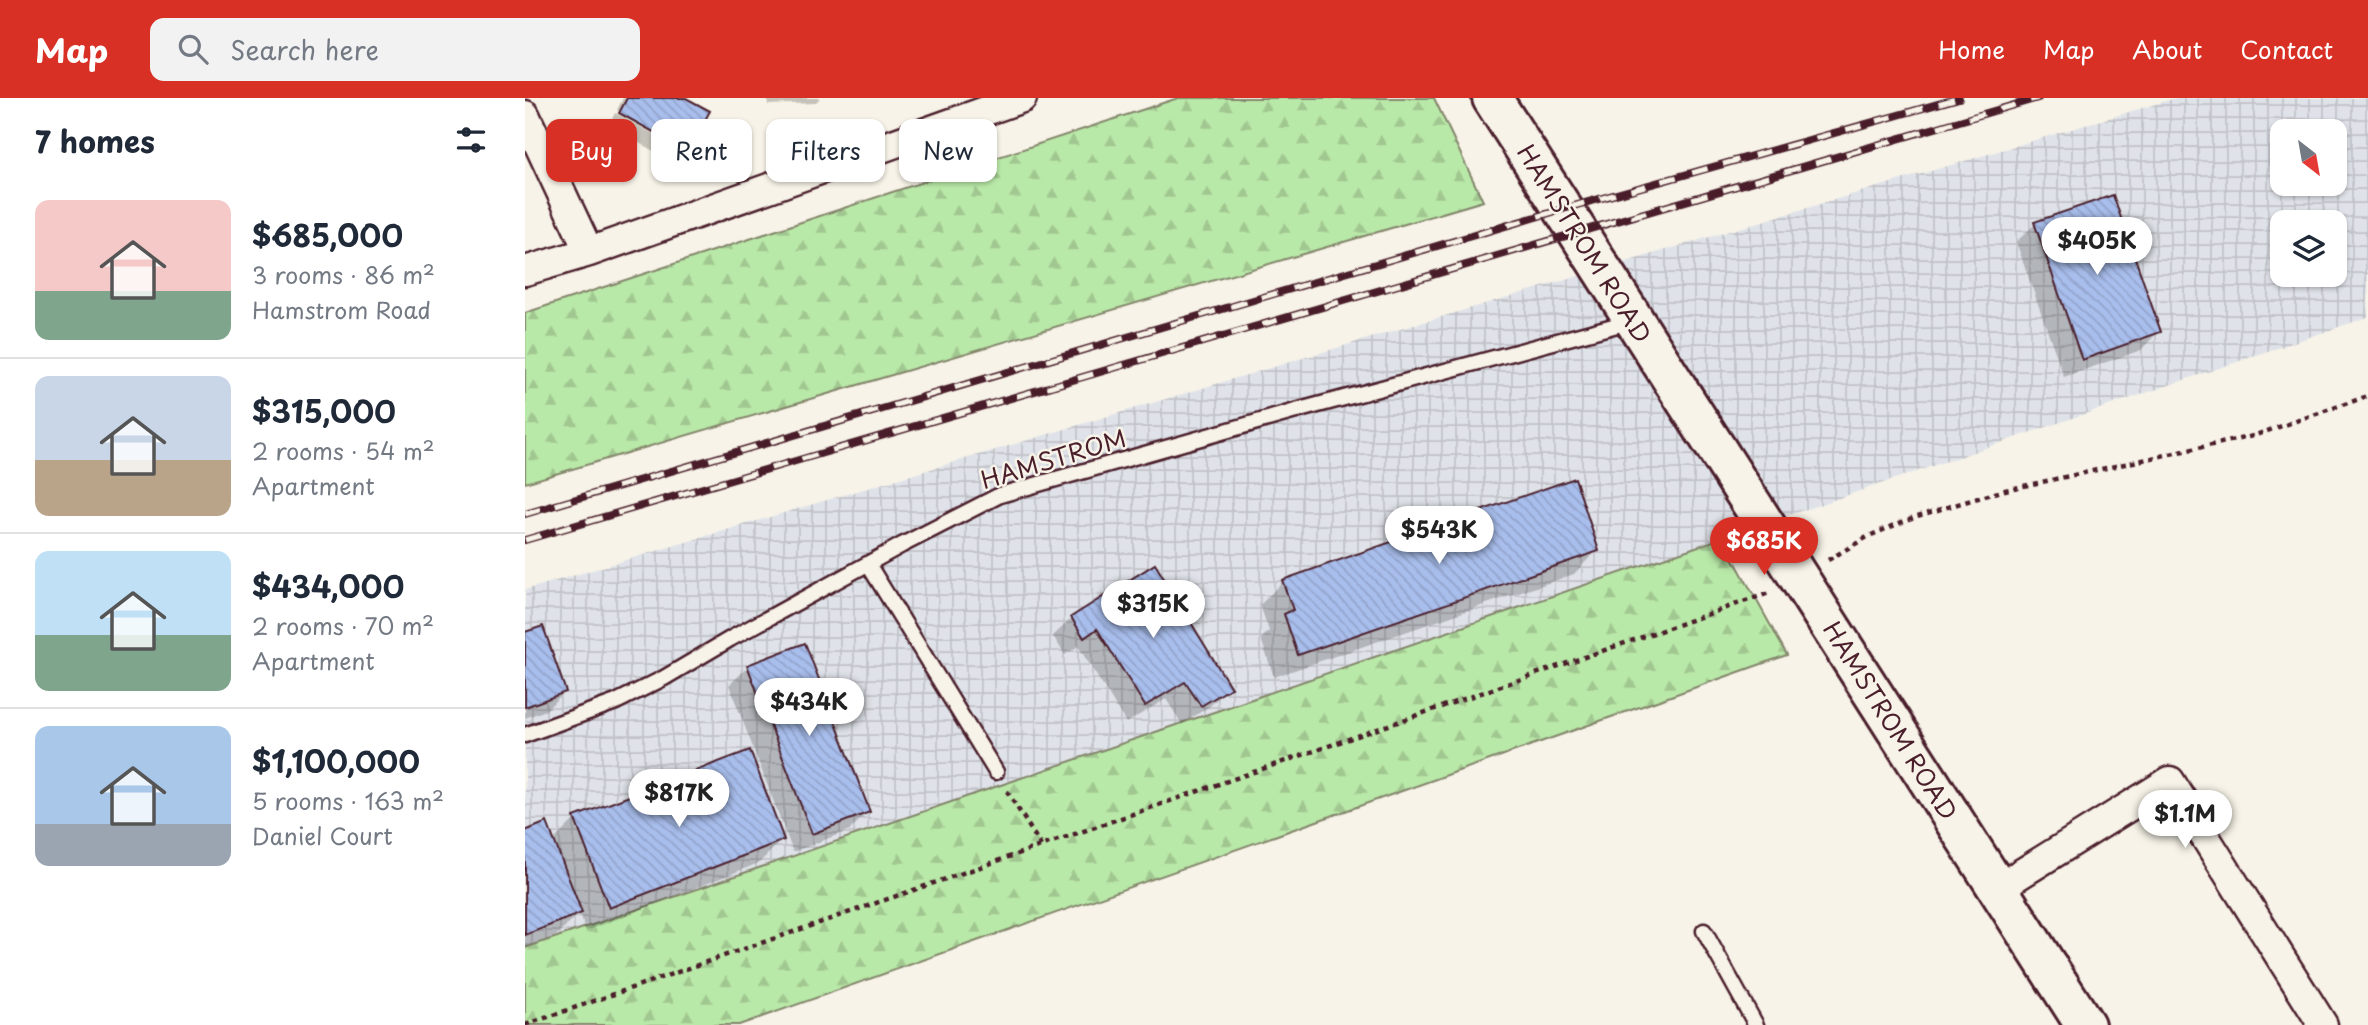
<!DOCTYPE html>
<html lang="en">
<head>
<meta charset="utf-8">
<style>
	body { margin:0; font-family:"Playpen Sans",sans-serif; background:#f2f2f3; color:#1f2937; height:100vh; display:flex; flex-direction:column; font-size:26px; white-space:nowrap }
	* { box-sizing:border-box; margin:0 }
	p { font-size:23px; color:#747a83 }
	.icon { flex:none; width:38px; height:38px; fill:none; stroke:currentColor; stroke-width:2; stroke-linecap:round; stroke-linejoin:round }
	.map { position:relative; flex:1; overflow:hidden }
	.drawer { display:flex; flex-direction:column; background:#fff; width:525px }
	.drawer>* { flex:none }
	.banner { position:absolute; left:21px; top:21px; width:665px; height:63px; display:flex; gap:14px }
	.needle { width:46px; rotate:149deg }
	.buttons { position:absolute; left:1745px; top:21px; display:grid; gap:14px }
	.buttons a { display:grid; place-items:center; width:77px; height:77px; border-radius:14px; background:#fff; box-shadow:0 2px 5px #0004; font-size:35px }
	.price { position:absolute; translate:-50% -60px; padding:0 16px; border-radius:24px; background:#fff; color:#222; font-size:23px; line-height:46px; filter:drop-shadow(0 2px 4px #0008) }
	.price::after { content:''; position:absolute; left:50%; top:42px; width:21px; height:16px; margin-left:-10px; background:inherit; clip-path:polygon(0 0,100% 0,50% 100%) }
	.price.on { background:#d93025; color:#fff }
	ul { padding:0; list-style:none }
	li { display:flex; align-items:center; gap:21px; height:175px; padding:0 35px }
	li+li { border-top:2px solid #e0e1e3 }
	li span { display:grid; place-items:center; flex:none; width:196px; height:140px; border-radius:14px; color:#555 }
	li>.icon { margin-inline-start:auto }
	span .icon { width:84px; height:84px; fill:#fffc; stroke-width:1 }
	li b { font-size:30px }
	h2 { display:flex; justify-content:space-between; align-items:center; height:84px; padding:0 35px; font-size:30px }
	.tag { padding:0 24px; border-radius:14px; background:#fff; box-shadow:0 2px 5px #0004; font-size:24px; line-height:63px }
	.tag.on { background:#d93025; color:#fff }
	header { display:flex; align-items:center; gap:42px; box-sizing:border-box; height:98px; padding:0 35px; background:#d93025; color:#fff }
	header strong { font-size:33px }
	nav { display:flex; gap:38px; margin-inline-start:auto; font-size:24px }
	.search { width:490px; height:63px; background:#f2f2f3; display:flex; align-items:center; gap:18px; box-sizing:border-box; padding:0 24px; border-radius:14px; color:#747a83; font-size:26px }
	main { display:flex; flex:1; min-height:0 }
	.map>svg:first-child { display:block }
	.industrial { fill:url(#industrial-grid); fill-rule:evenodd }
	.forest { fill:url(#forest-firs); stroke:#82846a; stroke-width:2 }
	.shadow { fill:#0003 }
	.building { fill:url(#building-back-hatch); stroke:#4a1f2b; stroke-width:2 }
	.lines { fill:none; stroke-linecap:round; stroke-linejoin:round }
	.lane-casing { stroke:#4a1f2b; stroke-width:19 }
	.street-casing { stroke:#4a1f2b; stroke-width:33 }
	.secondary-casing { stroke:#4a1f2b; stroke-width:44 }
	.path { stroke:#4a1f2b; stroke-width:4.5; stroke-dasharray:5 5; stroke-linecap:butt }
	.lane { stroke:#f7f3e8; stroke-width:14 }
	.street { stroke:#f7f3e8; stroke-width:28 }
	.secondary { stroke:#f7f3e8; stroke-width:38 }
	.rail-casing { stroke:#4a1f2b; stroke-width:8 }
	.rail { stroke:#f7f3e8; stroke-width:5; stroke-dasharray:16; stroke-linecap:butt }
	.labels { text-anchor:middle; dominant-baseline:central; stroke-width:5; stroke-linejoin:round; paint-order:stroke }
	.street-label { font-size:24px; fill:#4a1f2b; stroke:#f7f3e8 }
</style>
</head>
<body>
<header>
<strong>Map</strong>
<div class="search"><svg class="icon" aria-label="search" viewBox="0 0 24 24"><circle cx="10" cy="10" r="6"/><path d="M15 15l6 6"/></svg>Search here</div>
<nav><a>Home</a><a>Map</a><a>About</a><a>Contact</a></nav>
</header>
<main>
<section class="drawer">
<h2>7 homes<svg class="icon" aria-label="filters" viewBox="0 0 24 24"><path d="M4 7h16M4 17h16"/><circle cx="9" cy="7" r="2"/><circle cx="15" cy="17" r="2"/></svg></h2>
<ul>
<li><span style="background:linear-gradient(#f6c9c9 65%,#7fa58c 0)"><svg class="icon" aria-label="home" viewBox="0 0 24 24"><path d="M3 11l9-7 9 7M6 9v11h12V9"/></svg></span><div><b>$685,000</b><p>3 rooms · 86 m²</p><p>Hamstrom Road</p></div></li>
<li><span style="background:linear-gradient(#c9d6e8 60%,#b9a48a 0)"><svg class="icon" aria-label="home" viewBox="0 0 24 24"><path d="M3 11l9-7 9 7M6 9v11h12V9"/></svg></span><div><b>$315,000</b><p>2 rooms · 54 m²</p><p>Apartment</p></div></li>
<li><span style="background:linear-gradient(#bfe0f5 60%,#7fa58c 0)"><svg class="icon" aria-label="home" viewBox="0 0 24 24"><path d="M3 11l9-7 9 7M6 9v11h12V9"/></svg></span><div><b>$434,000</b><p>2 rooms · 70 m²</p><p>Apartment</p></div></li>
<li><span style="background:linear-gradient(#a9c7e8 70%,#9aa5b1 0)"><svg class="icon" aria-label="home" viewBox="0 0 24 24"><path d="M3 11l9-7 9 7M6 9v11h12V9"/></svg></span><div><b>$1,100,000</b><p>5 rooms · 163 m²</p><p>Daniel Court</p></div></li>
</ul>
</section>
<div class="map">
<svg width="1843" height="927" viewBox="0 0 1843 927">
	<defs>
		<pattern id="industrial-grid" width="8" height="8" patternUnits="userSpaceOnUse" patternTransform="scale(1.75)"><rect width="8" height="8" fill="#dfe3e9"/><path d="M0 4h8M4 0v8" fill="none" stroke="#c1c2c8"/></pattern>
		<pattern id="forest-firs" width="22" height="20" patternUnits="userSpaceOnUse" patternTransform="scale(1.75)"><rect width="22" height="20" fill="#b9e9a8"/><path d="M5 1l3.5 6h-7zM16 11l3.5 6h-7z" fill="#a1c791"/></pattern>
		<pattern id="building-back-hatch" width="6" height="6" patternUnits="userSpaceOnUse" patternTransform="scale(1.75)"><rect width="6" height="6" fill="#a8beec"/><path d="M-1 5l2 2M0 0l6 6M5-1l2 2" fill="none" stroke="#92a3cb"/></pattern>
	</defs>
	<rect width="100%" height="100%" fill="#f7f3e8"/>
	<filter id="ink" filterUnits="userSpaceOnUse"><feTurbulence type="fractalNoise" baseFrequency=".0143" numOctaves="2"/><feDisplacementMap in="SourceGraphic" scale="14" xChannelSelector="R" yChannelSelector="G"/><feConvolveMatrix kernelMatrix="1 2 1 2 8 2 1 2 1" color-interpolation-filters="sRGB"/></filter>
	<g filter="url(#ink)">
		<path class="industrial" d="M 1651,0 L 1843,0 L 1843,219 L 0,850 L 0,492 ZM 1757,33 L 1810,33 L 1810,86 L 1757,86 ZM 1757,124 L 1810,124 L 1810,177 L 1757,177 Z"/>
		<path class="forest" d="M 653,0 L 909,0 L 958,103 L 0,385 L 0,215 Z
			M 1197,440 L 1262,557 L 214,927 L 0,927 L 0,850 Z"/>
		<path class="shadow" d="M 98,0 L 158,0 L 162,52 L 149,64 L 83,28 L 90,15 L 160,53 L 160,49 L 92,12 Z
			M 242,0 L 295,0 L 290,5 L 243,7 Z
			M 1510,126 L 1634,233 L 1616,252 L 1539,279 L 1491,144 Z
			M 1072,452 L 1049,476 L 749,579 L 736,541 L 744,533 L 735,507 L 758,483 Z
			M 629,469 L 704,589 L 685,608 L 657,626 L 641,601 L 601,625 L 553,548 L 540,557 L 528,538 L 547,520 Z
			M 0,536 L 39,594 L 21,612 L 0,620 Z
			M 279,547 L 343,714 L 325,732 L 268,754 L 204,587 L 223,569 Z
			M 50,721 L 257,742 L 234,765 L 61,833 L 54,815 L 31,838 L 0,850 L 0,735 L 27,744 Z"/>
		<path class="building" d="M 102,0 L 161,0 L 185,13 L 163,53 L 94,15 Z
			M 1588,97 L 1636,234 L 1557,262 L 1509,124 Z
			M 1050,380 L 1074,453 L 773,557 L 759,516 L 768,512 L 757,482 Z
			M 630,466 L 706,590 L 676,608 L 660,584 L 620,608 L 572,531 L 559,540 L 546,519 Z
			M 18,528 L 41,594 L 0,609 L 0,534 Z
			M 280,545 L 345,714 L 287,736 L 222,567 Z
			M 225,652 L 259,742 L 84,810 L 49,719 Z
			M 22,724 L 57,815 L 0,837 L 0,733 Z"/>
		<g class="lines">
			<defs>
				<path id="lane" d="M 343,466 L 471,674
					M 0,637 L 91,604 L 139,580 L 205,541 L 377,447 L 475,397 L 778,311 L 1107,223
					M 1179,833 L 1231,927"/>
				<path id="street" d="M 0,17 L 64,154
					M 0,173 L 64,154 L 497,0
					M 1473,790 L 1645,683 L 1798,927"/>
				<path id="secondary" d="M 967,0 L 1560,927"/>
			</defs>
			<use href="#lane" class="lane-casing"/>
			<use href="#street" class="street-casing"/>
			<use href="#secondary" class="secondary-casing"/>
			<path class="path" d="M 1303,462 L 1344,438 L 1389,419 L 1480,392 L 1728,338 L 1843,298
				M 482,693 L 516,748
				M 0,927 L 1244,495"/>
			<use href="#lane" class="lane"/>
			<use href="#street" class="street"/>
			<use href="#secondary" class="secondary"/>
			<defs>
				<path id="rail" d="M 0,416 L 1038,111 L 1434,0
					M 0,442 L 1513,0"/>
			</defs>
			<use href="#rail" class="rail-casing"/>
			<use href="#rail" class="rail"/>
		</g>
	</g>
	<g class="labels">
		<g class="street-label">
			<text transform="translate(1060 145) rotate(58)">HAMSTROM ROAD</text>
			<text transform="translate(528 360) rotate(-17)">HAMSTROM</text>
			<text transform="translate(1366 622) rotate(58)">HAMSTROM ROAD</text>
		</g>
	</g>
</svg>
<div class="buttons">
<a><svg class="needle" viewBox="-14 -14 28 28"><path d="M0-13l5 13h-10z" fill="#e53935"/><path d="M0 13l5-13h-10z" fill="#747a83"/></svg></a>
<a><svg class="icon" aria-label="layers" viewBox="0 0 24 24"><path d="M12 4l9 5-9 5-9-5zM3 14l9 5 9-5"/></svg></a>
</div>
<b class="price" style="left:1572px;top:179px">$405K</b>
<b class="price" style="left:914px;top:468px">$543K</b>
<b class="price on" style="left:1239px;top:479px">$685K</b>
<b class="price" style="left:628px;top:542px">$315K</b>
<b class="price" style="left:284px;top:640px">$434K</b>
<b class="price" style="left:154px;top:731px">$817K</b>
<b class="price" style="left:1660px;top:752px">$1.1M</b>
<div class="banner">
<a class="tag on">Buy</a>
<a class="tag">Rent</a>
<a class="tag">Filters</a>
<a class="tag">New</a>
</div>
</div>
</main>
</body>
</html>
